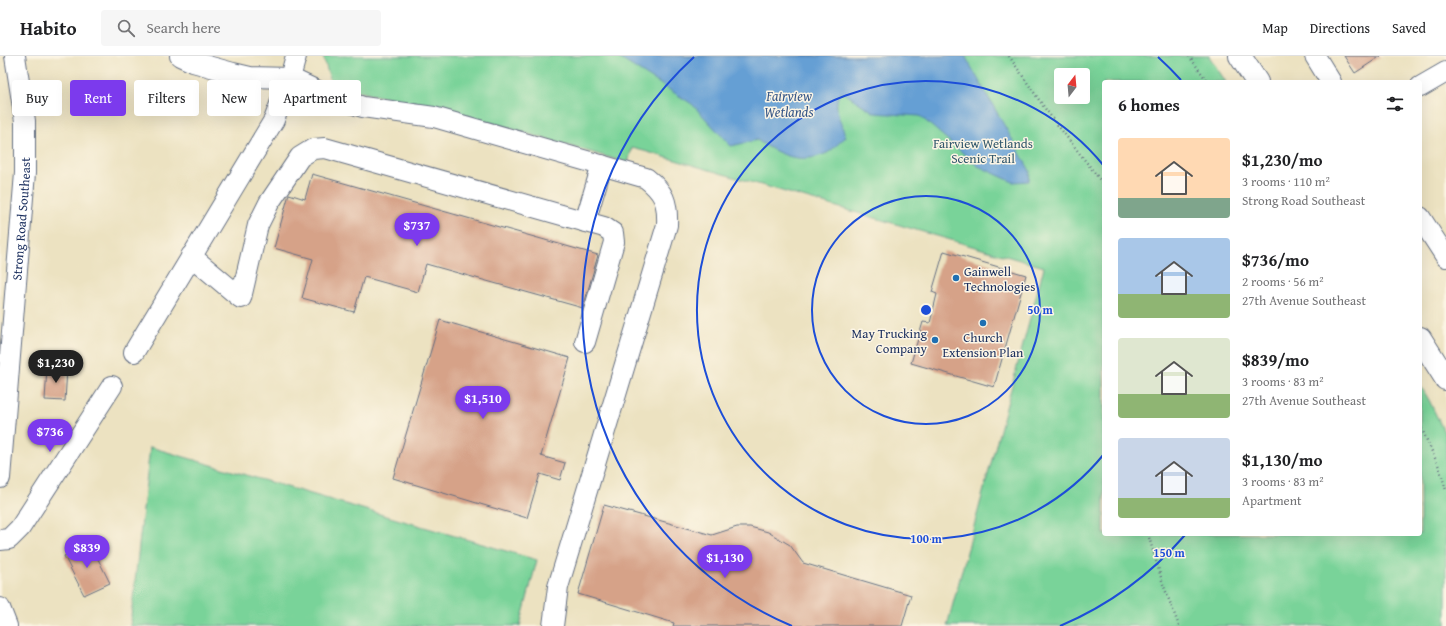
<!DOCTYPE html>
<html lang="en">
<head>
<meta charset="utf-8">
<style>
	body { margin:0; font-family:"Gentium Book Plus",serif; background:#f6f6f6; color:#202124; height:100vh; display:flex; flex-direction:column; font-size:15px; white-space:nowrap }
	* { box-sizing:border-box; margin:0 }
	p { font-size:13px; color:#757577 }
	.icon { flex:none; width:22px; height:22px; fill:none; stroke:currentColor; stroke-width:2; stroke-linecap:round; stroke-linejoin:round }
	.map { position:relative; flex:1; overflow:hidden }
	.side { position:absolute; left:1102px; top:24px; width:320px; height:456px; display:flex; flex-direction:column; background:#fff; border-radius:4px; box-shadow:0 4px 16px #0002 }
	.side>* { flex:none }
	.hud { position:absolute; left:12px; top:24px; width:380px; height:36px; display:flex; gap:8px }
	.needle { width:26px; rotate:16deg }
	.tools { position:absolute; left:1054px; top:12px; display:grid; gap:8px }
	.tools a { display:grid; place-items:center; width:36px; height:36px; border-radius:4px; background:#fff; box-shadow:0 4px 16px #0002; font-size:20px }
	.price { position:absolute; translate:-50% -34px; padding:0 9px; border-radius:14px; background:#7c3aed; color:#fff; font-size:13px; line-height:26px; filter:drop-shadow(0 1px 2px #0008) }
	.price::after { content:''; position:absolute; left:50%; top:24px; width:12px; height:9px; margin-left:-6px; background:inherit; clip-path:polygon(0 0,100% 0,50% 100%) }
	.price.on { background:#222; color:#fff }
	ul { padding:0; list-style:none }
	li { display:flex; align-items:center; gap:12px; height:100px; padding:0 16px }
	li span { display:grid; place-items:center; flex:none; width:112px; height:80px; border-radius:4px; color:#555 }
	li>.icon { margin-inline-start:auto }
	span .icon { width:48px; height:48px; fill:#fffc; stroke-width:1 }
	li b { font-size:17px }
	h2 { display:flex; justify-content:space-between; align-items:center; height:48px; padding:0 16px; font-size:17px }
	.chip { padding:0 14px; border-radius:4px; background:#fff; box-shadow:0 4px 16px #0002; font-size:14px; line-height:36px }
	.chip.on { background:#7c3aed; color:#fff }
	header { display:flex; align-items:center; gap:24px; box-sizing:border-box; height:56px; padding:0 20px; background:#fff; border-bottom:1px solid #e0e0e0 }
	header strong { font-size:19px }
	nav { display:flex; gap:22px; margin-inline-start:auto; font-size:14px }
	.search { width:280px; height:36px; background:#f6f6f6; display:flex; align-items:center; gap:10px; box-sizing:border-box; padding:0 14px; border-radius:4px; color:#757577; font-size:15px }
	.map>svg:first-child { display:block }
	.green { fill:#79d399; stroke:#4a817c; fill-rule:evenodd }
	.water { fill:#659fd4; stroke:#406799 }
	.building { fill:#d6a288 }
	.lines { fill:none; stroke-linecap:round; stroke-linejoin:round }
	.minor-casing { stroke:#646e81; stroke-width:22 }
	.major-casing { stroke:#646e81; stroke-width:24 }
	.path { stroke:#646e81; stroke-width:2.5; stroke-dasharray:1 3; stroke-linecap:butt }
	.minor { stroke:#fff; stroke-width:20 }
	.major { stroke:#fff; stroke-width:22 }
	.ring { fill:none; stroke:#1d4ed8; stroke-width:2 }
	.poi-dot { fill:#1f6fb2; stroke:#fcf5e5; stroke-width:1.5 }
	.labels { text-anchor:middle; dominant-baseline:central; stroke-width:3; stroke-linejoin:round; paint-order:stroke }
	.park-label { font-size:13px; fill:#32586d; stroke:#fcf5e5 }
	.street-label { font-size:13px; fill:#1b2f5e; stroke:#fcf5e5 }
	.poi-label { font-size:13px; fill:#1b2f5e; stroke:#fcf5e5; text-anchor:start }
	.water-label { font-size:14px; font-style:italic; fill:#355687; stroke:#fcf5e5 }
	.centre { fill:#1d4ed8; stroke:#fcf5e5; stroke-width:2 }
	.ring-label { font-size:12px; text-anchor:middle; font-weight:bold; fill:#1d4ed8; stroke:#fcf5e5; stroke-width:3; stroke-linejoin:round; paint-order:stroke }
</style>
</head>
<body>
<header>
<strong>Habito</strong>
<div class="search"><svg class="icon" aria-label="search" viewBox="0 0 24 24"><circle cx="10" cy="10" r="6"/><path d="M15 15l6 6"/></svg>Search here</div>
<nav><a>Map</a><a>Directions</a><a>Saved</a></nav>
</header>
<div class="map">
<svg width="1446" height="570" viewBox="0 0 1446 570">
	<rect width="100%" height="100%" fill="#fcf5e5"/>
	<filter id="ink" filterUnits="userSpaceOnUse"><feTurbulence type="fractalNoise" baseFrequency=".025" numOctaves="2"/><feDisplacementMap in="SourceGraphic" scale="8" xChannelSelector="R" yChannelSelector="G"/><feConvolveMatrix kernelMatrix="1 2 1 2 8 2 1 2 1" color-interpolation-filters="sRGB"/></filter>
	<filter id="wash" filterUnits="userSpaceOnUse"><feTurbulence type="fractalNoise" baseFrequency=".012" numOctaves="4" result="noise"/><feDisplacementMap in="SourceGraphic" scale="16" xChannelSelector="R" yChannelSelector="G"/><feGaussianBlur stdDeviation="0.9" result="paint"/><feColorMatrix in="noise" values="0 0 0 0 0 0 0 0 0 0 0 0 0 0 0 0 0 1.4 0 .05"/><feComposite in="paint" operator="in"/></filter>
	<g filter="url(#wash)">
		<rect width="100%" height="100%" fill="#ece2c1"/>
		<path class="green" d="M 323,0 L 1209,0 L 1226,26 L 1104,26 L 1104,478 L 1420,478 L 1420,329 L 1429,344 L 1446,380 L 1446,570 L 947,570 L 1044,211 L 644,95 L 632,92 L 628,107 L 443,53 L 369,38 L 331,27 ZM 1061,19 L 1083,19 L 1083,41 L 1061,41 Z
			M 150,391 L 537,504 L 520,570 L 130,570 Z"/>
		<path class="water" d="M 616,0 L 965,0 L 1030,115 L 1029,125 L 1013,126 L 978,110 L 920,60 L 875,57 L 844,37 L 840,37 C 832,49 841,68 846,81 C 840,85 833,94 827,97 C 800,109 780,99 757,84 L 731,90 L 692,48 Z"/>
		<g id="blocks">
			<path class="building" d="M 1344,0 L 1381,0 L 1355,17 Z
				M 312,118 L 598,199 L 583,252 L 426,208 L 418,236 L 364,221 L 354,256 L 302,242 L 313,203 L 274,192 L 289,138 L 305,143 Z
				M 944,195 L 1026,219 L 994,331 L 911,307 L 923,266 L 930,267 L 937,238 L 932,236 Z
				M 440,264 L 570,302 L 541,400 L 565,407 L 560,424 L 540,418 L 527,462 L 393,422 Z
				M 47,312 L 67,313 L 65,345 L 45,344 Z
				M 604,449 L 712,479 L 737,471 L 750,471 L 768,476 L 790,489 L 803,507 L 911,539 L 902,570 L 673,570 L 674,567 L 578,538 Z
				M 90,487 L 110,527 L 84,539 L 64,500 Z"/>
		</g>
	</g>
	<g filter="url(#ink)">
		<use href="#blocks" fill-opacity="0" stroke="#646e81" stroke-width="1"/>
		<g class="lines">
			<defs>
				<g id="minor">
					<path d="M 180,0 L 193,6 L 233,17 L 250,21 L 290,22 L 322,37 L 363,51 L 434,61 L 646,122 C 664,136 668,146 667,169 L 558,531 L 553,570"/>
					<path d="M 1315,0 L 1331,26"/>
					<path d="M 1420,31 L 1446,16"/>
					<path d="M 1420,161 L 1446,201"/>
					<path d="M 585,166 L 602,109"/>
					<path d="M 191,200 L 241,242 L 258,169 L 269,147 L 300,101 L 313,93 L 325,92 L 604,171 L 613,177 L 614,186 L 585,286"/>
					<path d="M 134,296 L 274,64 L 290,22 L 296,0"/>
					<path id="s1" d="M 0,422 L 25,117 L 25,65 L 15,0"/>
					<path d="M 0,484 L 9,483 L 20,472 L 112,330"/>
					<path d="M 0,552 L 7,570"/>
				</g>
				<path id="major" d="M 1240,0 L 1257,26
					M 1420,282 L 1446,323"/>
			</defs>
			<use href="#minor" class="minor-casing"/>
			<use href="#major" class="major-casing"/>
			<path class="path" d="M 1009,0 L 1046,54 L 1104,129
				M 1189,0 L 1208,26
				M 1420,369 L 1439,411 L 1446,434
				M 1148,478 L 1163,528 L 1179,570"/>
			<use href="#minor" class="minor"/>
			<use href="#major" class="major"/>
		</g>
	</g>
	<g class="ring">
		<circle cx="926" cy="254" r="114"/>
		<path d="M1104 398A229 229 0 1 1 1104 110"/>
		<path d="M1185 479A343 343 0 0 1 1060 570M792 570A343 343 0 0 1 694 1M1158 1A343 343 0 0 1 1181 24"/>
	</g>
	<g class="poi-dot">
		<circle cx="956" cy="222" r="4"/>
		<circle cx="983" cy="267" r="4"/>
		<circle cx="935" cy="284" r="4"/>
	</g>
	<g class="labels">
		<g class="park-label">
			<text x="983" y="87">Fairview Wetlands<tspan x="983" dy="15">Scenic Trail</tspan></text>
		</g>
		<g class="street-label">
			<text stroke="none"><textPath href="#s1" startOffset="260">Strong Road Southeast</textPath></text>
		</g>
		<g class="poi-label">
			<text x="964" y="215">Gainwell<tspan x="964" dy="15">Technologies</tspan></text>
			<text x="927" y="277" text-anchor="end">May Trucking<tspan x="927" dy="15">Company</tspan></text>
			<text x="983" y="281" text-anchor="middle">Church<tspan x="983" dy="15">Extension Plan</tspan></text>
		</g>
		<g class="water-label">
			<text x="789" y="40">Fairview<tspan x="789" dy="16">Wetlands</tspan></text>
		</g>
	</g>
	<circle cx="926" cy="254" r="6" class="centre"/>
	<g class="ring-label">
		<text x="1040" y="258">50 m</text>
		<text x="926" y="487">100 m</text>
		<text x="1169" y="501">150 m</text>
	</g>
</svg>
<div class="tools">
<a><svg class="needle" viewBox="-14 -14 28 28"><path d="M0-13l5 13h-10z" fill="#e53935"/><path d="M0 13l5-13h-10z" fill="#757577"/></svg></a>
</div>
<b class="price" style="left:417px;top:191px">$737</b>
<b class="price on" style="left:56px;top:328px">$1,230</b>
<b class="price" style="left:483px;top:364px">$1,510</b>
<b class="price" style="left:50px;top:397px">$736</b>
<b class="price" style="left:87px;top:513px">$839</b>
<b class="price" style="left:725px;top:523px">$1,130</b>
<div class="hud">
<a class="chip">Buy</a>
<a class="chip on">Rent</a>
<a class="chip">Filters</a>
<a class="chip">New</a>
<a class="chip">Apartment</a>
</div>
<section class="side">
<h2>6 homes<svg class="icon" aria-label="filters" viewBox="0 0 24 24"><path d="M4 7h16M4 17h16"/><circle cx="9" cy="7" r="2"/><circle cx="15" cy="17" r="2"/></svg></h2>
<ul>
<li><span style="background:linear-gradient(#ffd9b3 75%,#7fa58c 0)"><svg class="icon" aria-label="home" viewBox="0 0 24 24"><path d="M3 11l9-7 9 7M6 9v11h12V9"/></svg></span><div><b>$1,230/mo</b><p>3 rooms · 110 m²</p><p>Strong Road Southeast</p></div></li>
<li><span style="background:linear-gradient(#a9c7e8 70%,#8fb573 0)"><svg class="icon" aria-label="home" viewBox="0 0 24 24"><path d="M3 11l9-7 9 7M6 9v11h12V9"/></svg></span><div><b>$736/mo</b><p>2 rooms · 56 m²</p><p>27th Avenue Southeast</p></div></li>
<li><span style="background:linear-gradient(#dfe7d0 70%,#8fb573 0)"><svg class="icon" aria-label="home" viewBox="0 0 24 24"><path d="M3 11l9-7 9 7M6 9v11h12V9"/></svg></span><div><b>$839/mo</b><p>3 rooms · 83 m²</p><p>27th Avenue Southeast</p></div></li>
<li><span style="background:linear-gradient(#c9d6e8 75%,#8fb573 0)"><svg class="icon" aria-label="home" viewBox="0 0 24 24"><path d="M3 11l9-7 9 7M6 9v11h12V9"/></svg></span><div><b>$1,130/mo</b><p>3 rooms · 83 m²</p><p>Apartment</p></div></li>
</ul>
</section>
</div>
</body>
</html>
